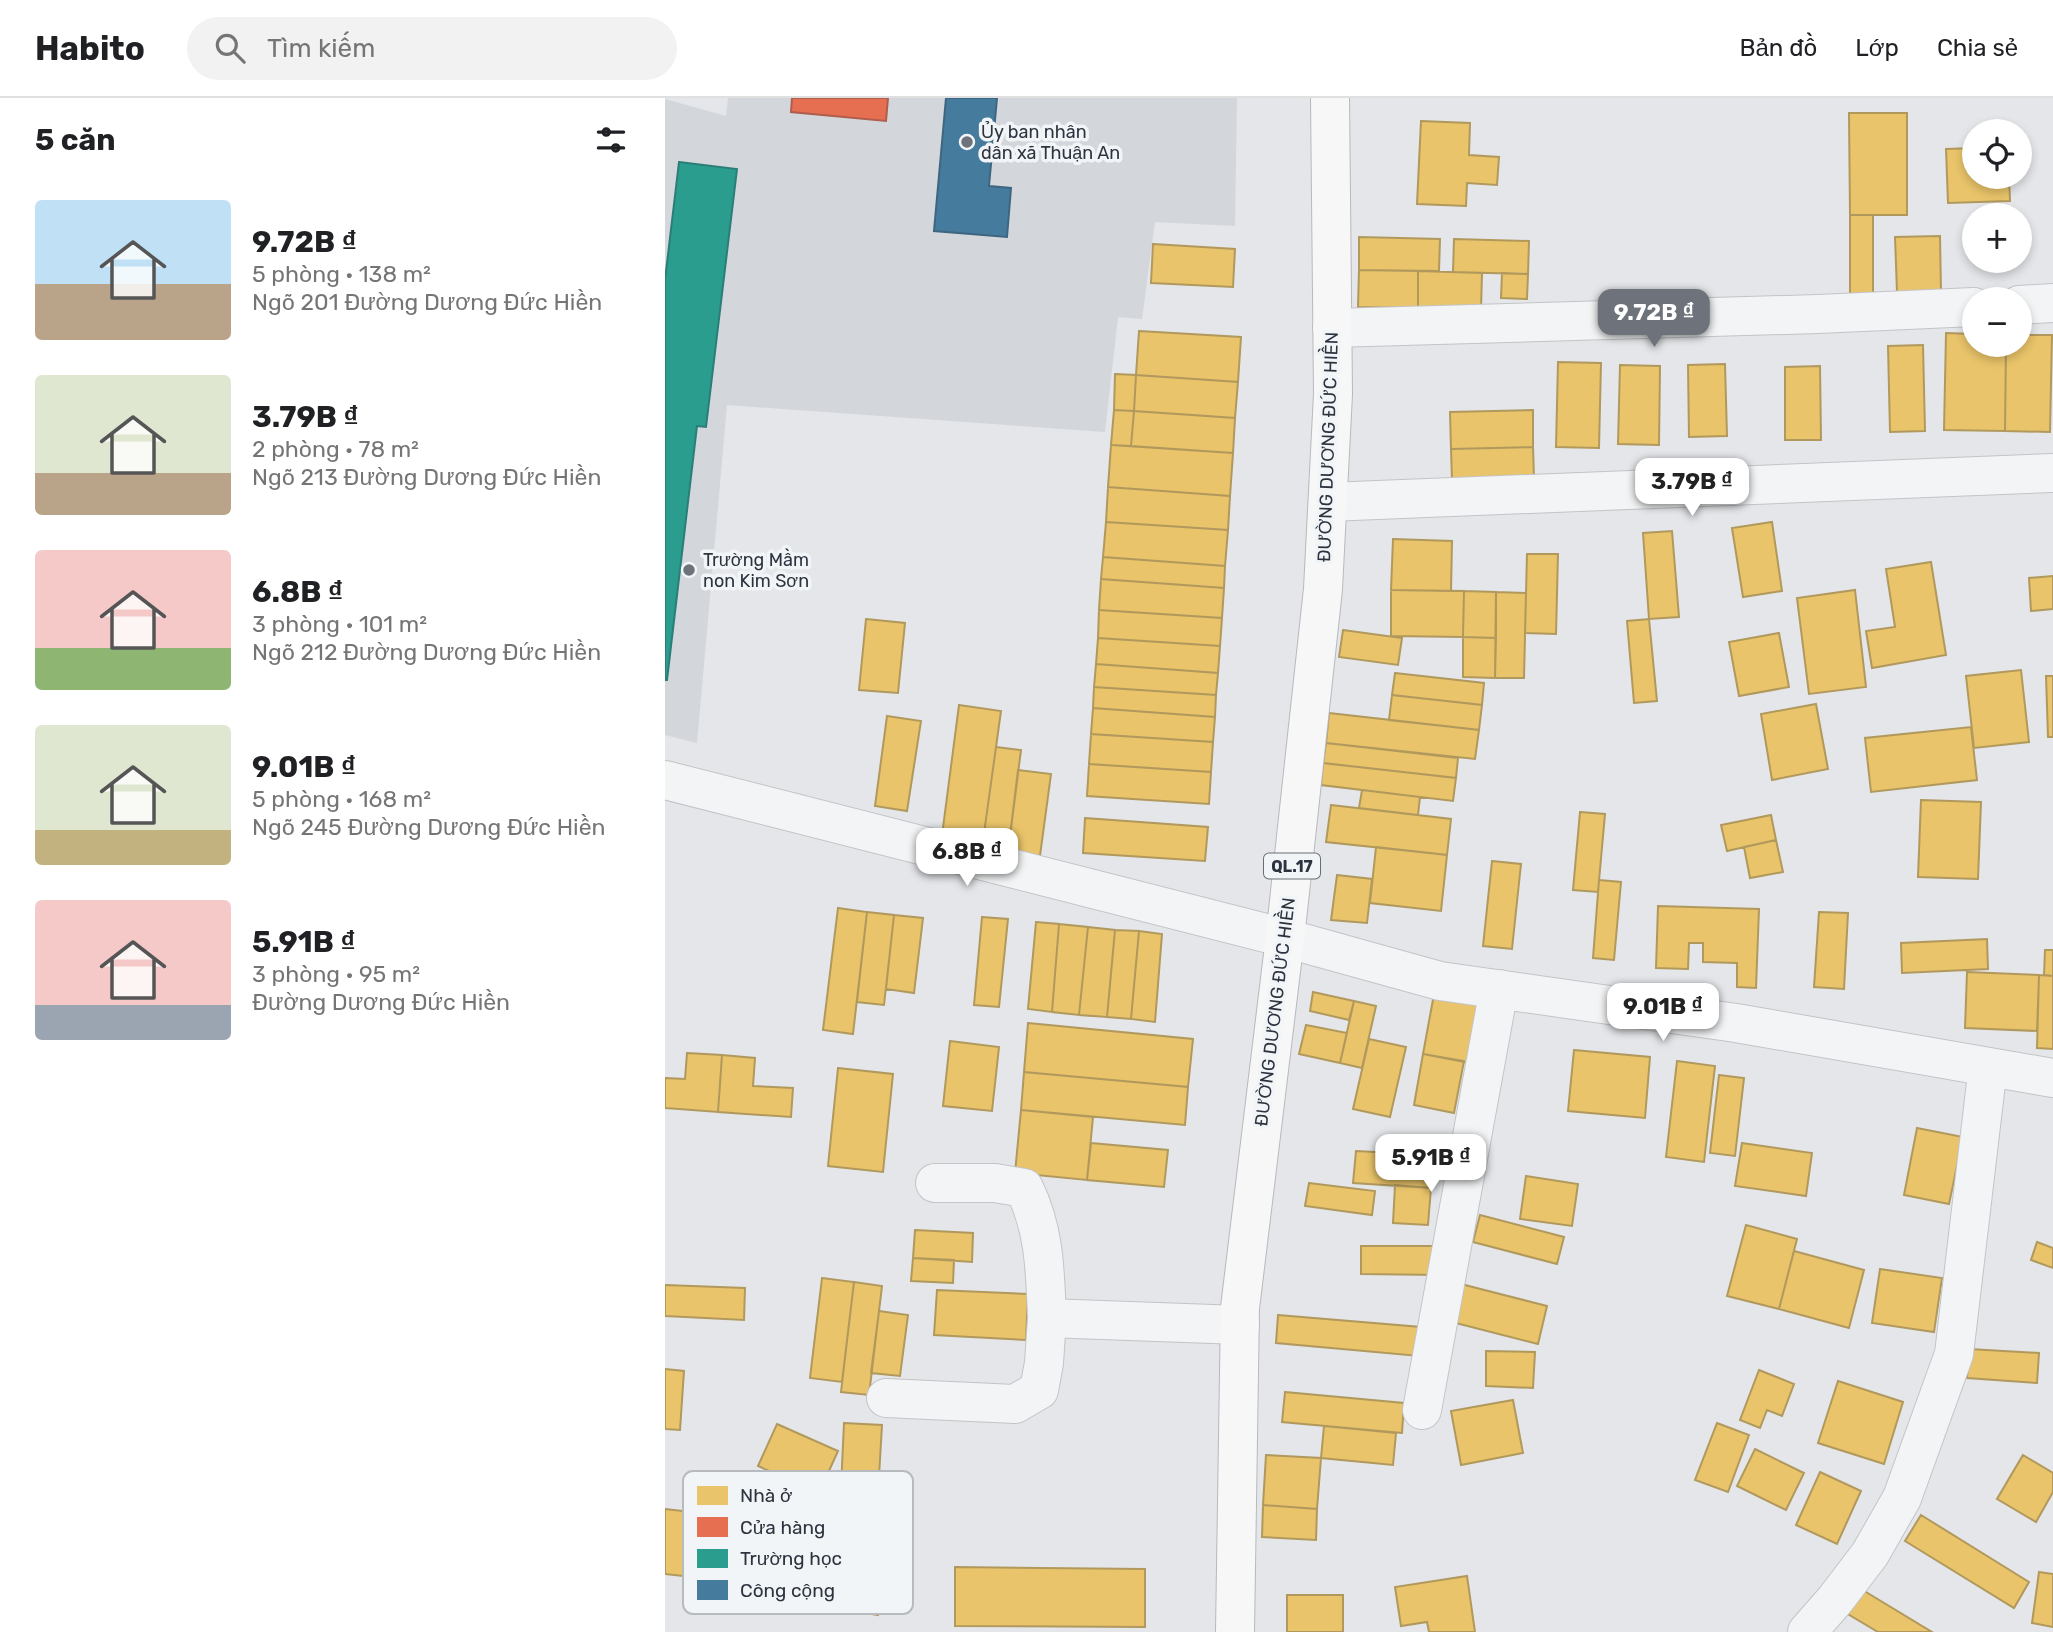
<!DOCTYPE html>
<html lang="vi">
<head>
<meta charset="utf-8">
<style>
	body { margin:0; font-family:Rubik,sans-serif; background:#f2f2f2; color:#202124; height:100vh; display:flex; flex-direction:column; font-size:26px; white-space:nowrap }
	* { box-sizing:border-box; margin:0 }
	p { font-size:23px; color:#757577 }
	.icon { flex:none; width:38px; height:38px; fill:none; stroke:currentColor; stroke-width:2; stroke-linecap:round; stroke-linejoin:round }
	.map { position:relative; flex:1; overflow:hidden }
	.side { display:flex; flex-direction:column; background:#fff; width:665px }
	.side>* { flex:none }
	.tools { position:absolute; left:1297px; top:21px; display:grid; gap:14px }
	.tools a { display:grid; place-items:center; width:70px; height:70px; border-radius:50%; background:#fff; box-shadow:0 4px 10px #0003; font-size:35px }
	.price { position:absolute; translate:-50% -60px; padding:0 16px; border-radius:14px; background:#fff; color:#222; font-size:23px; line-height:46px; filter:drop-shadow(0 2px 4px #0008) }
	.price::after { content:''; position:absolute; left:50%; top:42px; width:21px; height:16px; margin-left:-10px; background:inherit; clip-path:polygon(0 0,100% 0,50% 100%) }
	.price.active { background:#6d727b; color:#fff }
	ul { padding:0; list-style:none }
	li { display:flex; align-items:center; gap:21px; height:175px; padding:0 35px }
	li span { display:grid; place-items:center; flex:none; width:196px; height:140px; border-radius:7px; color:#555 }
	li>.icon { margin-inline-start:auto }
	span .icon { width:84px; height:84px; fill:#fffc; stroke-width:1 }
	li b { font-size:30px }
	h2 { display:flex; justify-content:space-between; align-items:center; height:84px; padding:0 35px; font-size:30px }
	header { display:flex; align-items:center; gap:42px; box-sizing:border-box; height:98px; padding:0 35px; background:#fff; border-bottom:2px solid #e0e0e0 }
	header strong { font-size:33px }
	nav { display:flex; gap:38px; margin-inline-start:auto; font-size:24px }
	.search { width:490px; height:63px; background:#f2f2f2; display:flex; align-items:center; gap:18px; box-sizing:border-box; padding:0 24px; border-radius:38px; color:#757577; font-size:26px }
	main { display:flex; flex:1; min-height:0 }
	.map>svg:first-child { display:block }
	.built { fill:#d3d6db }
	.homes { fill:#e9c46a; stroke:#b1995d; stroke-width:2 }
	.shops { fill:#e76f51; stroke:#af5d4c; stroke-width:2 }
	.schools { fill:#2a9d8f; stroke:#2b7e77; stroke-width:2 }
	.public { fill:#457b9d; stroke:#3e6681; stroke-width:2 }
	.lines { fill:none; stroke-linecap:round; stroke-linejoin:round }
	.minor-casing { stroke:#c3c4c7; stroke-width:40 }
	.highway-casing { stroke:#b7b9bd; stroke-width:40 }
	.minor { stroke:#f3f4f5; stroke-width:38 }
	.highway { stroke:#f7f7f7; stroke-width:38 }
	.poi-dot { fill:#6d727b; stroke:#f2f5f7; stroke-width:2.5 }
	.labels { text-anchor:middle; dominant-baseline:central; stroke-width:7; stroke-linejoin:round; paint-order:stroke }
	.shield { fill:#f2f5f7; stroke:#686e77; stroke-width:2 }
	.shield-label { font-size:16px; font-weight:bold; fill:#2d3440 }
	.poi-label { font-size:18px; fill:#2d3440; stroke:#f2f5f7; text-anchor:start }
	.street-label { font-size:18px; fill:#2d3440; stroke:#f2f5f7 }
	.key { fill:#f2f5f7; stroke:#b7bbc0; stroke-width:2 }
	.key-label { font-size:19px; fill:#2d3440 }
</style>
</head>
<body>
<header>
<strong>Habito</strong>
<div class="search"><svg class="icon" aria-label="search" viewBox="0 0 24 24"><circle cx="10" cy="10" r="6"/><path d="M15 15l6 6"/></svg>Tìm kiếm</div>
<nav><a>Bản đồ</a><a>Lớp</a><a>Chia sẻ</a></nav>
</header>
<main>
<section class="side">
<h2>5 căn<svg class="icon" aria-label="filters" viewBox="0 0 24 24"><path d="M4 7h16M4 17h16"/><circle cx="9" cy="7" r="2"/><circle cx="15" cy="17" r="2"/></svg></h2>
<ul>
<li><span style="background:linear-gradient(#bfe0f5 60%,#b9a48a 0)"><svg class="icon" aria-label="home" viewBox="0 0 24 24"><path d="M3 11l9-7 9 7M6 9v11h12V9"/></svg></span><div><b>9.72B ₫</b><p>5 phòng · 138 m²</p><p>Ngõ 201 Đường Dương Đức Hiền</p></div></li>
<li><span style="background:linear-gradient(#dfe7d0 70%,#b9a48a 0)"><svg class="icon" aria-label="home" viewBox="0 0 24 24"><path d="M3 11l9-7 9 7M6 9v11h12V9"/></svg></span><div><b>3.79B ₫</b><p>2 phòng · 78 m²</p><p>Ngõ 213 Đường Dương Đức Hiền</p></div></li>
<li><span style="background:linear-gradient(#f6c9c9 70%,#8fb573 0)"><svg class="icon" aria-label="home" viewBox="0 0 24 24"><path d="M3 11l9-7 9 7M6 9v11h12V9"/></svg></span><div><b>6.8B ₫</b><p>3 phòng · 101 m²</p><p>Ngõ 212 Đường Dương Đức Hiền</p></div></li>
<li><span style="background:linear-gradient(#dfe7d0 75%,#c2b280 0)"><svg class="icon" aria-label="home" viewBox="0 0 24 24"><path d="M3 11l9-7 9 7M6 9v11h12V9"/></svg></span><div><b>9.01B ₫</b><p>5 phòng · 168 m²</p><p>Ngõ 245 Đường Dương Đức Hiền</p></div></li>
<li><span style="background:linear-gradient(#f6c9c9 75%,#9aa5b1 0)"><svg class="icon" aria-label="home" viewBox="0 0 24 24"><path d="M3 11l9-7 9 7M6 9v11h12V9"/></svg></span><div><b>5.91B ₫</b><p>3 phòng · 95 m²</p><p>Đường Dương Đức Hiền</p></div></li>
</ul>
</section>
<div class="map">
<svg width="1388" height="1534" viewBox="0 0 1388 1534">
	<rect width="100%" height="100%" fill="#e4e6e9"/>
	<path class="built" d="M 63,0 L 572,0 L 570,128 L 490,124 L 477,221 L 453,219 L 440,334 L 62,307 L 32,645 L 0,637 L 0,1 L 61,18 Z"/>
	<path class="homes" d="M 1184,15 L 1242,15 L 1242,117 L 1185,117 Z
		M 756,23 L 805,25 L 804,57 L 834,59 L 832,87 L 802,85 L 801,108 L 752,106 Z
		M 1309,50 L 1309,79 L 1344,79 L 1345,103 L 1283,105 L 1281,51 Z
		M 1185,117 L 1208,117 L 1208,204 L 1185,204 Z
		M 1275,138 L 1276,194 L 1232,194 L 1230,139 Z
		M 694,139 L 775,141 L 774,173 L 694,172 Z
		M 789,141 L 864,143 L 863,176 L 788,174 Z
		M 488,146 L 570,151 L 568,189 L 486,185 Z
		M 694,172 L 753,173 L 753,210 L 693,209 Z
		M 753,173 L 817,175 L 816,212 L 753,210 Z
		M 837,175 L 863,176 L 862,201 L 836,200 Z
		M 474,233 L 576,239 L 573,284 L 471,277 Z
		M 1281,235 L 1309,236 L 1309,247 L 1341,247 L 1340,333 L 1279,332 Z
		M 1354,237 L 1387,237 L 1385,334 L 1340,333 L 1341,247 L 1354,247 Z
		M 1258,247 L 1260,333 L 1225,334 L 1223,248 Z
		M 893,264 L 936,265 L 934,350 L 891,349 Z
		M 1060,266 L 1062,338 L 1024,339 L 1023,267 Z
		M 955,267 L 995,268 L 994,347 L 953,346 Z
		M 1155,268 L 1156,342 L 1120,342 L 1120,269 Z
		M 450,276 L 471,277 L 469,313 L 449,312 Z
		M 471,277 L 573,284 L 570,320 L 469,313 Z
		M 449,312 L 469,313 L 466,348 L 446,347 Z
		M 868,312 L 868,349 L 786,351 L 785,314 Z
		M 469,313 L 570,320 L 568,355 L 466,348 Z
		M 446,347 L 568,355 L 565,398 L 443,389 Z
		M 868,349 L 869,380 L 787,382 L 786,351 Z
		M 443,389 L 565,398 L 563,432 L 441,424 Z
		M 441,424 L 563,432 L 560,468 L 438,459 Z
		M 1107,424 L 1117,493 L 1078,499 L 1067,430 Z
		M 1007,433 L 1014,519 L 984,521 L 978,435 Z
		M 728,441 L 787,443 L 786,493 L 726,492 Z
		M 862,456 L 893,456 L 891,536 L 860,535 Z
		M 438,459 L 560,468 L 559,490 L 436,481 Z
		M 1266,464 L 1281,557 L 1207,570 L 1201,533 L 1230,529 L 1221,471 Z
		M 1388,478 L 1388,511 L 1366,513 L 1364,480 Z
		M 436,481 L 559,490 L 557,520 L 434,512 Z
		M 726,492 L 799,493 L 798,539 L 726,538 Z
		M 1190,492 L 1201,589 L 1144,596 L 1132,500 Z
		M 799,493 L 831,494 L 831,540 L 798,539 Z
		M 831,494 L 861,495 L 859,580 L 830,580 Z
		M 434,512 L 557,520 L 555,548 L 433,540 Z
		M 201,521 L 240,525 L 233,595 L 194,592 Z
		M 984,521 L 992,603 L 969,605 L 962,523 Z
		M 678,532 L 737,540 L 733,567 L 674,559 Z
		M 1114,535 L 1124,589 L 1074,598 L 1064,544 Z
		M 798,539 L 831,540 L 830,580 L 798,579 Z
		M 433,540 L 555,548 L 553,575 L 431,566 Z
		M 431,566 L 553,575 L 551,597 L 429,589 Z
		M 1356,572 L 1364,644 L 1309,650 L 1301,578 Z
		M 730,575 L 819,585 L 817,607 L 727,597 Z
		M 1381,578 L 1388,578 L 1388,639 L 1383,639 Z
		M 429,589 L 551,597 L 550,619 L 428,610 Z
		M 727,597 L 817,607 L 814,632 L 724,622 Z
		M 1151,606 L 1163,671 L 1107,682 L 1096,616 Z
		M 294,607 L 336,613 L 317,750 L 276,745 Z
		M 428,610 L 550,619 L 548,644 L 426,636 Z
		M 664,615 L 814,632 L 810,661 L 661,645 Z
		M 222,618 L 256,623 L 242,713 L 210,708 Z
		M 1306,629 L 1312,682 L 1206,694 L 1200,640 Z
		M 426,636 L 548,644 L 546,674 L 424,666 Z
		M 661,645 L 793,660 L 791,680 L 658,665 Z
		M 331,649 L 356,652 L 343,754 L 317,750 Z
		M 658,665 L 791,680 L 788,703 L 656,687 Z
		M 424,666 L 546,674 L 544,706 L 422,698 Z
		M 353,672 L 386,676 L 375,758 L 343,754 Z
		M 697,692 L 755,699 L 753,717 L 694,710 Z
		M 1256,702 L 1316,704 L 1313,781 L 1253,779 Z
		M 666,707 L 786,721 L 782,757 L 661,744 Z
		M 915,714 L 940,716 L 933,794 L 908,792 Z
		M 1106,717 L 1111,742 L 1062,753 L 1056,727 Z
		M 420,720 L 543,729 L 540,763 L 418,755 Z
		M 1111,742 L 1118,774 L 1085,780 L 1079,749 Z
		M 711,749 L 782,757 L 776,813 L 705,805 Z
		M 827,763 L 856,766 L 847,851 L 818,848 Z
		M 672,777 L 707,781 L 702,825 L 666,822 Z
		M 934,782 L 956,784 L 949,862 L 928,860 Z
		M 993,808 L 1094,811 L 1091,890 L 1072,889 L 1072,865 L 1038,864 L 1038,845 L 1024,845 L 1023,871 L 991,870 Z
		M 173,810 L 202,814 L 188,936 L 158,932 Z
		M 202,814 L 229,817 L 219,907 L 192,904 Z
		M 1154,814 L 1183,815 L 1179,891 L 1149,889 Z
		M 229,817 L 258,820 L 249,895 L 221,891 Z
		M 317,819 L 343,821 L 334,909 L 309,907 Z
		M 371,824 L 394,826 L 387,914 L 363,911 Z
		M 394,826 L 423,829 L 414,917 L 387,914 Z
		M 423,829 L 450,832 L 442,919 L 414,917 Z
		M 450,832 L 474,833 L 466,921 L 442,919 Z
		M 474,833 L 497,836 L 490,924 L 466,921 Z
		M 1322,841 L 1323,871 L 1237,875 L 1236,845 Z
		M 1380,852 L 1388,852 L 1388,878 L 1379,877 Z
		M 1302,874 L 1374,877 L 1372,933 L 1300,930 Z
		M 1374,877 L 1388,878 L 1388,951 L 1372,950 Z
		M 648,894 L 689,903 L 684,922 L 645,913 Z
		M 769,896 L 821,906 L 810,966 L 758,956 Z
		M 689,903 L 711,908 L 697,970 L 675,965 Z
		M 363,925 L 528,941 L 523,989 L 359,974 Z
		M 641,927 L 682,935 L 675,965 L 634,956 Z
		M 704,941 L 741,949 L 725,1019 L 688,1011 Z
		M 285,943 L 334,949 L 327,1013 L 278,1008 Z
		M 909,952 L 985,959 L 980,1020 L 903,1013 Z
		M 22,955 L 57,957 L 53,1014 L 0,1010 L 0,980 L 20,981 Z
		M 758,956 L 799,963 L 789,1015 L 749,1007 Z
		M 57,957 L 90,960 L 88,988 L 128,990 L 126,1019 L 53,1014 Z
		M 1012,963 L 1050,968 L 1039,1064 L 1001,1059 Z
		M 173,970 L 228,976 L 218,1074 L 163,1068 Z
		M 359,974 L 523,989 L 520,1027 L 356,1012 Z
		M 1054,977 L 1079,980 L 1070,1058 L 1045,1055 Z
		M 356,1012 L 428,1019 L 422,1082 L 350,1075 Z
		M 1252,1030 L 1298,1039 L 1284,1106 L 1239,1097 Z
		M 426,1045 L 503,1052 L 499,1089 L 422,1082 Z
		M 1077,1045 L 1147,1055 L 1141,1098 L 1070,1088 Z
		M 691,1053 L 767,1057 L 766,1090 L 688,1085 Z
		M 861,1078 L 913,1086 L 907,1128 L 855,1121 Z
		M 644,1085 L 710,1093 L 707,1117 L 640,1108 Z
		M 730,1087 L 766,1090 L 763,1127 L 728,1125 Z
		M 815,1117 L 899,1139 L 892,1166 L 808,1144 Z
		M 1081,1127 L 1132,1141 L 1114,1211 L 1062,1198 Z
		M 250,1132 L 308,1135 L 307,1164 L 248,1160 Z
		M 1372,1144 L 1388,1150 L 1388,1170 L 1366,1162 Z
		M 696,1148 L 775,1148 L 775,1177 L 696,1176 Z
		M 1129,1153 L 1199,1172 L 1184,1230 L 1114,1211 Z
		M 248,1160 L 289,1162 L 288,1185 L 246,1183 Z
		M 1215,1171 L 1277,1180 L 1269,1234 L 1207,1225 Z
		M 157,1180 L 189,1184 L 177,1284 L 145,1280 Z
		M 189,1184 L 217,1188 L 204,1297 L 176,1294 Z
		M 792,1185 L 882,1208 L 873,1246 L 783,1223 Z
		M 0,1187 L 80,1190 L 79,1222 L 0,1218 Z
		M 272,1192 L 363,1196 L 361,1242 L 269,1237 Z
		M 214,1213 L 243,1217 L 235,1278 L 206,1275 Z
		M 613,1217 L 756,1229 L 754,1258 L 611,1245 Z
		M 1304,1251 L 1374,1255 L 1372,1285 L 1302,1280 Z
		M 821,1253 L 870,1254 L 868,1290 L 821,1288 Z
		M 0,1271 L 19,1273 L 15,1332 L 0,1331 Z
		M 1094,1272 L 1129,1286 L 1117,1318 L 1102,1312 L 1095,1330 L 1075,1322 Z
		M 1173,1283 L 1238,1304 L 1219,1366 L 1153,1345 Z
		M 620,1294 L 739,1305 L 737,1335 L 617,1324 Z
		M 848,1302 L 858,1355 L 796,1367 L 786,1313 Z
		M 179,1325 L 217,1327 L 212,1413 L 175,1411 Z
		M 1052,1325 L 1084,1337 L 1063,1394 L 1030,1382 Z
		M 112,1326 L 173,1353 L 154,1395 L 93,1368 Z
		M 659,1328 L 731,1335 L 728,1367 L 656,1360 Z
		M 1090,1351 L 1139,1375 L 1121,1412 L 1072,1388 Z
		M 601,1357 L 656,1360 L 652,1411 L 598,1407 Z
		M 1358,1357 L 1388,1375 L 1388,1394 L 1371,1424 L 1332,1401 Z
		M 1155,1374 L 1196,1393 L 1172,1446 L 1131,1427 Z
		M 598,1407 L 652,1411 L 651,1442 L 597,1439 Z
		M 0,1411 L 61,1418 L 54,1482 L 0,1476 Z
		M 1256,1417 L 1364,1484 L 1349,1510 L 1240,1443 Z
		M 110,1464 L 218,1482 L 213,1517 L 104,1499 Z
		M 290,1469 L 480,1471 L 480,1529 L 290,1528 Z
		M 1374,1474 L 1388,1476 L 1388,1529 L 1367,1525 Z
		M 802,1478 L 810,1534 L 764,1534 L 762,1524 L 736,1528 L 730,1489 Z
		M 1196,1491 L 1267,1534 L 1213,1534 L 1181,1515 Z
		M 622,1497 L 678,1497 L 678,1534 L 622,1534 Z"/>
	<path class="shops" d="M 127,0 L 223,0 L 221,23 L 126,14 Z"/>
	<path class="schools" d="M 14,64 L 72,71 L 41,329 L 32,328 L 2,582 L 0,582 L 0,182 Z"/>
	<path class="public" d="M 281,0 L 332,0 L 324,88 L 346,90 L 342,139 L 269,133 Z"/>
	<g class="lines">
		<defs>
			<path id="minor" d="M 1354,207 L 1388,205
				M 667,230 L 1153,216 L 1309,209
				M 663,404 L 1388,375
				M 0,682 L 620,840 L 775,883 L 1071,925 L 1388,980
				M 270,1085 L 330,1085 L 359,1090 C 380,1132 380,1174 382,1220
				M 221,1300 L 350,1306 L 374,1292 L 379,1265 L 382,1220 L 575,1227
				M 757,1312 L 834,891
				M 1142,1534 L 1170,1502 L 1205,1456 L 1237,1400 L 1289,1256 L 1321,985 L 1319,969"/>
			<path id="highway" d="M 570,1534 L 575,1210 L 620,840 L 658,491 L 668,296 L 665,0"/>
		</defs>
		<use href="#minor" class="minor-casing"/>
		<use href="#highway" class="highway-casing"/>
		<use href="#minor" class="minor"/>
		<use href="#highway" class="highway"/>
	</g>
	<g class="poi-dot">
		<circle cx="302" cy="44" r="7"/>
		<circle cx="24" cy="472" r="7"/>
	</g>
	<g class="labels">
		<rect class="shield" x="599" y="755.5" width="56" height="25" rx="5"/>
		<g class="shield-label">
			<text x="627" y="768">QL.17</text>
		</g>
		<g class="poi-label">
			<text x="316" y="34">Ủy ban nhân<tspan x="316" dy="21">dân xã Thuận An</tspan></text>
			<text x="38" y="462">Trường Mầm<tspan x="38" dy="21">non Kim Sơn</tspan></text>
		</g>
		<g class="street-label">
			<text transform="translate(663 349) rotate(-88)">ĐƯỜNG DƯƠNG ĐỨC HIỀN</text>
			<text transform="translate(610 914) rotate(-83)">ĐƯỜNG DƯƠNG ĐỨC HIỀN</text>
		</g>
	</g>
	<rect x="18" y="1373" width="230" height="143" rx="10" class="key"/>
	<rect x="32" y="1388" width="31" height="19" fill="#e9c46a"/>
	<rect x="32" y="1419" width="31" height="20" fill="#e76f51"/>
	<rect x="32" y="1451" width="31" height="19" fill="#2a9d8f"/>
	<rect x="32" y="1482" width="31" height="20" fill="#457b9d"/>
	<g class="key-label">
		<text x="75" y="1404">Nhà ở</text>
		<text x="75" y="1436">Cửa hàng</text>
		<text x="75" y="1467">Trường học</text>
		<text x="75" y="1499">Công cộng</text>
	</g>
</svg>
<div class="tools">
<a><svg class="icon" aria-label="locate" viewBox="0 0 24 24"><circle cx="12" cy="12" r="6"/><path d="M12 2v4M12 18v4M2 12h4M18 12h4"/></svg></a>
<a>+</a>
<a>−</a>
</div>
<b class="price active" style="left:989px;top:251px">9.72B ₫</b>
<b class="price" style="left:1027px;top:420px">3.79B ₫</b>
<b class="price" style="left:302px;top:790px">6.8B ₫</b>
<b class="price" style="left:998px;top:945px">9.01B ₫</b>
<b class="price" style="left:766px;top:1096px">5.91B ₫</b>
</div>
</main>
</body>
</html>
